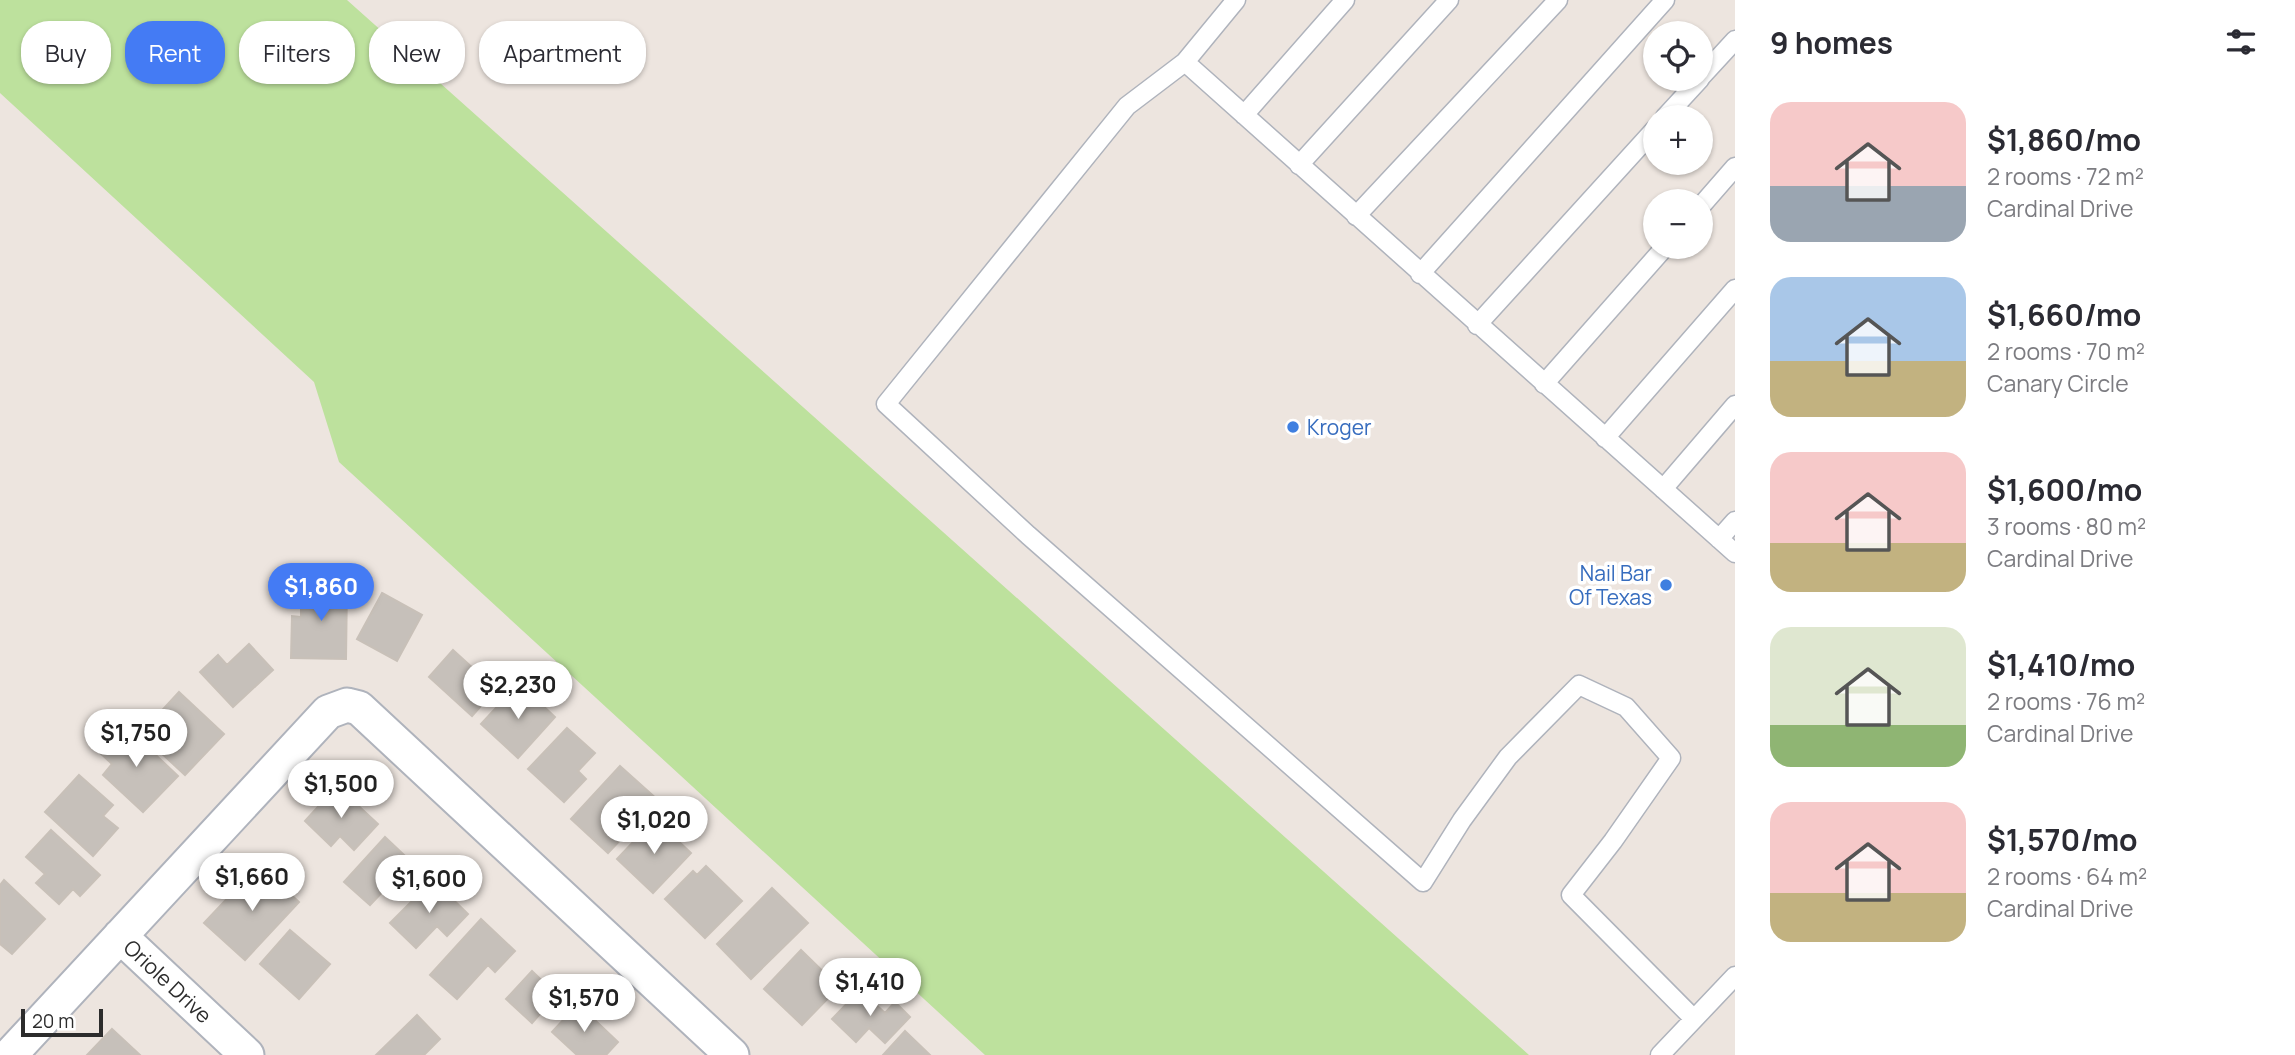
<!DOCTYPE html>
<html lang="en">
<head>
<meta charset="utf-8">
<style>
	body { margin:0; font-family:Manrope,sans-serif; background:#f2f2f3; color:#2b2b33; height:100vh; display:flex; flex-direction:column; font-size:26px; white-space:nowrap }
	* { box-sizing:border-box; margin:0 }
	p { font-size:23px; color:#7c7c81 }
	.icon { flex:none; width:38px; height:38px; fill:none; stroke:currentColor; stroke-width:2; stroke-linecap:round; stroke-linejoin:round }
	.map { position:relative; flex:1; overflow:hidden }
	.details { display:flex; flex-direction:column; background:#fff; width:560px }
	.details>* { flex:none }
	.top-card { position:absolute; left:21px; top:21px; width:665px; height:63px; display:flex; gap:14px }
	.tools { position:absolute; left:1643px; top:21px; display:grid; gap:14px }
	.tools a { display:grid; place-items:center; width:70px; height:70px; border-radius:50%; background:#fff; box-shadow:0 2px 5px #0004; font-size:35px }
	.scale { position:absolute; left:21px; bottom:18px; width:82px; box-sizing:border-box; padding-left:7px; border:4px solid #2c2c2c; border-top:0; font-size:19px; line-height:24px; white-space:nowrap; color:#2c2c2c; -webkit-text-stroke:5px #fff; paint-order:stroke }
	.price { position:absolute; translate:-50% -60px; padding:0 16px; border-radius:24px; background:#fff; color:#222; font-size:23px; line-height:46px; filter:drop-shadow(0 2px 4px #0008) }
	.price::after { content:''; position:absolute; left:50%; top:42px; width:21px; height:16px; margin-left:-10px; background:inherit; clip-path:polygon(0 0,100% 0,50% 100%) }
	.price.selected { background:#447bf4; color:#fff }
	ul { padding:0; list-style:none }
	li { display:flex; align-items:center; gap:21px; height:175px; padding:0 35px }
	li span { display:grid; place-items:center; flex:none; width:196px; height:140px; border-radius:21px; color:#555 }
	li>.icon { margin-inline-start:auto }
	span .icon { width:84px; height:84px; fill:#fffc; stroke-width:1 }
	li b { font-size:30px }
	h2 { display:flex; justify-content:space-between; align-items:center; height:84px; padding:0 35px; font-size:30px }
	.chip { padding:0 24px; border-radius:28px; background:#fff; box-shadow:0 2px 5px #0004; font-size:24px; line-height:63px }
	.chip.selected { background:#447bf4; color:#fff }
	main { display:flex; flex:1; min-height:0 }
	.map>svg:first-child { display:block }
	.green { fill:#bde19d }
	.building { fill:#c6c0ba; stroke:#c8c0b8; stroke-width:2 }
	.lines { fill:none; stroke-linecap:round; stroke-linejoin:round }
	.lane-casing { stroke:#afb3bc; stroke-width:21 }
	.street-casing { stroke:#afb3bc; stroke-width:37 }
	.lane { stroke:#fff; stroke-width:18 }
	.street { stroke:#fff; stroke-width:33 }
	.shop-dot { fill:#3f7fe0; stroke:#fff; stroke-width:2.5 }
	.labels { text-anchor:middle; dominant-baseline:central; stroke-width:7; stroke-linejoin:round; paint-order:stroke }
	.shop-label { font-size:21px; fill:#366cbe; stroke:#fff; text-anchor:start }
	.street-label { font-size:21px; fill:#2c2c2c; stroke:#fff }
</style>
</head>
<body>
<main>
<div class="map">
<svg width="1735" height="1055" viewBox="0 0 1735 1055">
	<rect width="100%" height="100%" fill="#ede5df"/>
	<path class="green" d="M 0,0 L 347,0 L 1529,1055 L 985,1055 L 339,462 L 314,382 L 0,93 Z"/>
	<path class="building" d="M 301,584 L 347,585 L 346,659 L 291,658 L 292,616 L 301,617 Z
		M 382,593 L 422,615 L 397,661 L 357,639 Z
		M 249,644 L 273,670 L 233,707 L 200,672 L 218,655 L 227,665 Z
		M 453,650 L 496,689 L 472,716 L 429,677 Z
		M 519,683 L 555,717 L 518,758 L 481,724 Z
		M 179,692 L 224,734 L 185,775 L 159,751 L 174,735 L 155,718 Z
		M 124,725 L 178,776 L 143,812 L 103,775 L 112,764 L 98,751 Z
		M 567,728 L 595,753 L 578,771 L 586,779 L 564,802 L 528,769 Z
		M 620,766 L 658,800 L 608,853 L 571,819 Z
		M 79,775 L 113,805 L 103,816 L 118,828 L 93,856 L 45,812 Z
		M 337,786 L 378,824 L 354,850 L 340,836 L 331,846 L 305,821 Z
		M 655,819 L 691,853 L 653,893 L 617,859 Z
		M 51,830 L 100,875 L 80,896 L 73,889 L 59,904 L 36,883 L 45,874 L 26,857 Z
		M 385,837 L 421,871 L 398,895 L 388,886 L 370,905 L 344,882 Z
		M 706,866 L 742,901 L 705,938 L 665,899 L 693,871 L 697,875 Z
		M 261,867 L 299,902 L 245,960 L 204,923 L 239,886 L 241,888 Z
		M 4,880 L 45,919 L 12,954 L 0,944 L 0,885 Z
		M 433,880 L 468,914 L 447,936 L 437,926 L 416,948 L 390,923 Z
		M 772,888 L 808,923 L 751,979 L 717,944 Z
		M 481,919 L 515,951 L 495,972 L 488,965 L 457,999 L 430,975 Z
		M 290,930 L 330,964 L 299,999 L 260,964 Z
		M 801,950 L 839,987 L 802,1025 L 764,989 Z
		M 532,971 L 557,995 L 532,1023 L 506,999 Z
		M 860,990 L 885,1013 L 895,1002 L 910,1017 L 885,1043 L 869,1028 L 856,1042 L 832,1019 Z
		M 578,1004 L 618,1042 L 606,1055 L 577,1055 L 552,1032 Z
		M 417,1015 L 440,1039 L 424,1055 L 376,1055 Z
		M 112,1029 L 140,1055 L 87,1055 Z
		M 905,1031 L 930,1055 L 883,1055 Z"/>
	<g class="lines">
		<defs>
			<path id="lane" d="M 1236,0 L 1185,62 L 1735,553
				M 1185,62 L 1127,106 L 886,404 L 1028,535 L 1423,882 L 1462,820 L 1508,757 L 1579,685 L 1626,707 L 1671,758 L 1613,841 L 1571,895 L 1694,1019
				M 1701,77 L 1735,40
				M 1244,115 L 1345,0
				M 1665,117 L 1700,79
				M 1299,165 L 1449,0
				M 1701,206 L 1735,167
				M 1356,216 L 1558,0
				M 1420,274 L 1665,0
				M 1477,325 L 1656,128
				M 1544,384 L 1665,247
				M 1605,438 L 1735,289
				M 1663,489 L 1735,405
				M 1719,539 L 1735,521
				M 1660,1055 L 1735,976"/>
			<path id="street" d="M 120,936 L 247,1055
				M 10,1055 L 328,712 L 347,705 L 359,708 L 732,1055"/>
		</defs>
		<use href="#lane" class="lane-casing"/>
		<use href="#street" class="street-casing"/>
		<use href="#lane" class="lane"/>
		<use href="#street" class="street"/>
	</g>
	<g class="shop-dot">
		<circle cx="1293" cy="427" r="7"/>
		<circle cx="1666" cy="585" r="7"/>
	</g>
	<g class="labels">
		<g class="shop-label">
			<text x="1307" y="427">Kroger</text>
			<text x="1652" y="573" text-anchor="end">Nail Bar<tspan x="1652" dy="24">Of Texas</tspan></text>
		</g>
		<g class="street-label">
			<text transform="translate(168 981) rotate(43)">Oriole Drive</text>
		</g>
	</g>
</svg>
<div class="tools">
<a><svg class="icon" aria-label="locate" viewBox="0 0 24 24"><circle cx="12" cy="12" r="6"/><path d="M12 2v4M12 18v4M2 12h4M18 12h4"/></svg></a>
<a>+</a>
<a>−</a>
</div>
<div class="scale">20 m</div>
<b class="price selected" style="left:321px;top:623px">$1,860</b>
<b class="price" style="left:518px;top:721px">$2,230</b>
<b class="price" style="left:136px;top:769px">$1,750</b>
<b class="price" style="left:341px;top:820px">$1,500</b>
<b class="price" style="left:654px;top:856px">$1,020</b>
<b class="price" style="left:252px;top:913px">$1,660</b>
<b class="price" style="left:429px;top:915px">$1,600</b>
<b class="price" style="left:870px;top:1018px">$1,410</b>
<b class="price" style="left:584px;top:1034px">$1,570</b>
<div class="top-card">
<a class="chip">Buy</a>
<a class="chip selected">Rent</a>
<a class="chip">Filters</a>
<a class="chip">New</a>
<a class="chip">Apartment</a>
</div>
</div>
<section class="details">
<h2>9 homes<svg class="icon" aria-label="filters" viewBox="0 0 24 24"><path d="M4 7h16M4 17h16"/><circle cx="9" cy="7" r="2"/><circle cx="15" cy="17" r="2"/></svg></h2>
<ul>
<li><span style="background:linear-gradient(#f6c9c9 60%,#9aa5b1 0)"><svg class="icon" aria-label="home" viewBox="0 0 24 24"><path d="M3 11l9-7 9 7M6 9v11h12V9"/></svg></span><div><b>$1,860/mo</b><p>2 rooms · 72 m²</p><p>Cardinal Drive</p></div></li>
<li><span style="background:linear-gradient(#a9c7e8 60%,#c2b280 0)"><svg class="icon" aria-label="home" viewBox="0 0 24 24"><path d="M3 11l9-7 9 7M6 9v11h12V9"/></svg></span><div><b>$1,660/mo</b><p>2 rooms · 70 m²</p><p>Canary Circle</p></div></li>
<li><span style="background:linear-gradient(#f6c9c9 65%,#c2b280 0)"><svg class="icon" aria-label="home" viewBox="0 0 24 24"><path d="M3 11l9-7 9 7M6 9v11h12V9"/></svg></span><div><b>$1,600/mo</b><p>3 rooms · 80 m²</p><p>Cardinal Drive</p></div></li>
<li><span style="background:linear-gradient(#dfe7d0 70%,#8fb573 0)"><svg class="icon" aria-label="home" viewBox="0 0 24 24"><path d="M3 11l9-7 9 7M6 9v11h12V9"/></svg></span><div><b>$1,410/mo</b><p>2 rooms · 76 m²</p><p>Cardinal Drive</p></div></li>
<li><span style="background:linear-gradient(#f6c9c9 65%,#c2b280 0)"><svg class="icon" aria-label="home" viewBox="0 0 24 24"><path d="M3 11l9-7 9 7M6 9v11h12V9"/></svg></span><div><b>$1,570/mo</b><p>2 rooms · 64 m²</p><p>Cardinal Drive</p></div></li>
</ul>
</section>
</main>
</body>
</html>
